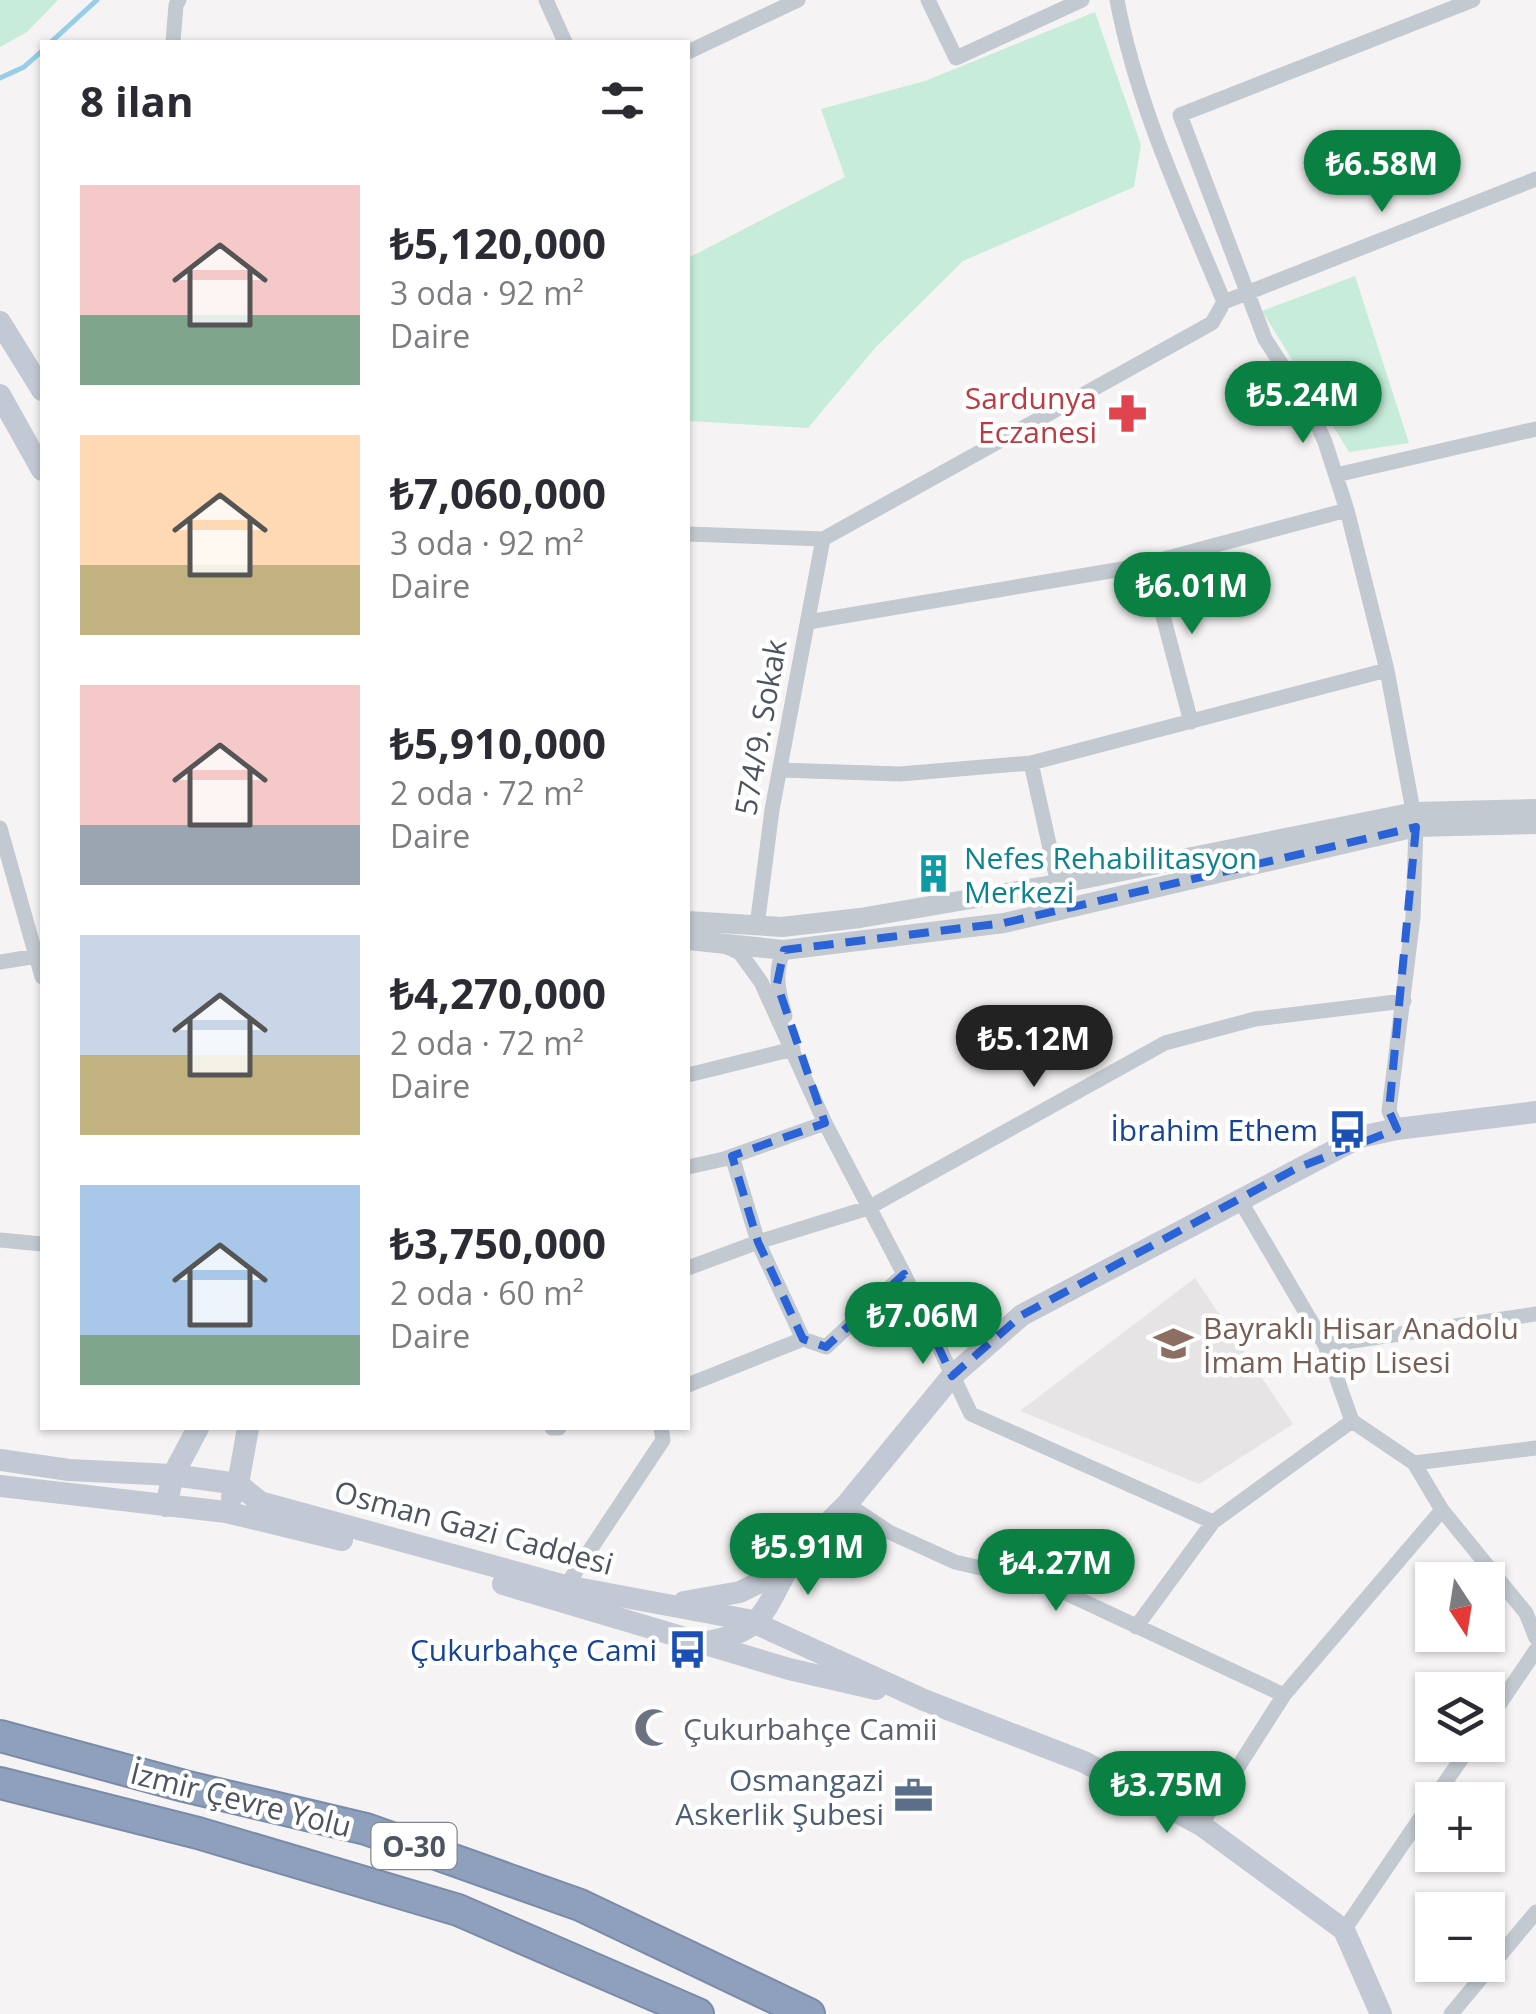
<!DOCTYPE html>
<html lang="tr">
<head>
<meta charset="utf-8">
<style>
	body { margin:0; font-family:"Open Sans",sans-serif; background:#f7f7f7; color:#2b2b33; height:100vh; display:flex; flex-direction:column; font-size:38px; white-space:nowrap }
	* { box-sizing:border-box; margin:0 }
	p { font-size:32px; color:#7c7c81 }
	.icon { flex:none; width:55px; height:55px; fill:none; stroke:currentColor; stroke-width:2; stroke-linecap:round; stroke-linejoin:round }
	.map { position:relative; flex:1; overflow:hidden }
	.details { position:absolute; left:40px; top:40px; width:650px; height:1390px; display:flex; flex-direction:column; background:#fff; border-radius:0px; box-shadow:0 2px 8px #0004 }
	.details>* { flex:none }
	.needle { width:65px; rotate:168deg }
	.controls { position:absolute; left:1415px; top:1562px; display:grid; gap:20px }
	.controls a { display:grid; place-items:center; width:90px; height:90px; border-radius:0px; background:#fff; box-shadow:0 2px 8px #0004; font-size:50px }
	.price { position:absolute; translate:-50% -85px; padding:0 22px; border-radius:35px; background:#0b8043; color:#fff; font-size:32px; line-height:65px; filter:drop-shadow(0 2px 5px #0008) }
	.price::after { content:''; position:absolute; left:50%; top:60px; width:30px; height:22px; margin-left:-15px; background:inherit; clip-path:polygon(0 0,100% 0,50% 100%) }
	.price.on { background:#222; color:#fff }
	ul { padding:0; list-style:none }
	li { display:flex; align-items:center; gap:30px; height:250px; padding:0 40px }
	li span { display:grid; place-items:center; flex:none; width:280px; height:200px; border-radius:0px; color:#555 }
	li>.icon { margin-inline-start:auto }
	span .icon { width:120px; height:120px; fill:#fffc; stroke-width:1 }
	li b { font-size:42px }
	h2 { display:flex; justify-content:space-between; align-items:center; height:120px; padding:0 40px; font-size:42px }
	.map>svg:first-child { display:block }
	.education { fill:#e6e4e4 }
	.green { fill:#c7edda }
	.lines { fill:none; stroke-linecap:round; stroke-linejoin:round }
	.stream { stroke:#97cde7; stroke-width:5 }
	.motorway-casing { stroke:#7a8ba9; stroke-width:34 }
	.minor { stroke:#c2c9d0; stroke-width:15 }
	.tertiary { stroke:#c2c9d0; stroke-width:20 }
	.secondary { stroke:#c3c9d4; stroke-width:22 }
	.motorway { stroke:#8fa0bd; stroke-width:30 }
	.marked { fill:none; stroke:#2a62d8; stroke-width:8; stroke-dasharray:20 12; stroke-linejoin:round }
	.labels { text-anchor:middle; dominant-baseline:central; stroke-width:9; stroke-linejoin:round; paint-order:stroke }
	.shield { fill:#fff; stroke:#82878f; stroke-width:2.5 }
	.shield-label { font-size:28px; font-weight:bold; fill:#4c545f }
	.health-label { font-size:30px; fill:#be3a42; stroke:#fff; text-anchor:end }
	.street-label { font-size:30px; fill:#4c545f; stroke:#fff }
	.culture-label { font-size:30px; fill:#0d838f; stroke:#fff; text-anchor:start }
	.transit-label { font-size:30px; fill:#164399; stroke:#fff; text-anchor:end }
	.education-label { font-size:30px; fill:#785e54; stroke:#fff; text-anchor:start }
	.worship-label { font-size:30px; fill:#5b616d; stroke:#fff; text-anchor:start }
	.service-label { font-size:30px; fill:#4e5e75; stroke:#fff; text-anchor:end }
</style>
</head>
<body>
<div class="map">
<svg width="1536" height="2014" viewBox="0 0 1536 2014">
	<rect width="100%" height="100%" fill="#f5f3f3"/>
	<path class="education" d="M 1195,1278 L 1293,1424 L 1199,1484 L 1020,1411 Z"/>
	<path class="green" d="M 0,0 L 58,0 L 27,32 L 0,47 Z
		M 1095,12 L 1141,145 L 1134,187 L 963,261 L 875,348 L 808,428 L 688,421 L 688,258 L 845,177 L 821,109 L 925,81 Z
		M 1355,276 L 1409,443 L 1349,452 L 1262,311 Z"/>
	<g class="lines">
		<path class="stream" d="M 51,42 L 97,0
			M 0,78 L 24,67 L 42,51"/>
		<defs>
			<path id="motorway" d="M 0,1736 L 184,1786 L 366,1829 L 580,1905 L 809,2014
				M 0,1783 L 198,1833 L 458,1910 L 698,2014"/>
		</defs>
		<use href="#motorway" class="motorway-casing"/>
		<path class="minor" d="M 546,0 L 565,42
			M 928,0 L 956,58 L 1082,0
			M 1117,0 C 1137,106 1183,203 1224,302
			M 173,42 L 176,5 L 179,0
			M 688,52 L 798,0
			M 1336,475 L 1536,429
			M 688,534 L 823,539
			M 823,539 L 1212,323 L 1224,302 L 1536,179
			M 1149,563 L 1191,722
			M 808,622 L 1134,567 L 1347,510
			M 1031,763 L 1058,884
			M 780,770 L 900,774 L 1031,763 L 1387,670
			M 0,828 L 42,977
			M 757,926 L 772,810 L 823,539
			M 727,947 L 740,953 L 761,982 L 825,1123 L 904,1274 L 971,1414 L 1213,1522
			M 784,950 C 773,973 779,993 785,1016
			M 0,962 L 37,956
			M 688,1075 L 793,1049
			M 1397,1129 L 1389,1111 L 1413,917 L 1416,827 L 1387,670 L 1347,510 L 1325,442 L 1310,408 L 1265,339 L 1180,115 L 1473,0
			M 732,1156 L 758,1242 L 803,1339
			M 688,1167 L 724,1159 L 825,1123
			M 1241,1202 L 1325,1345 L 1352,1421 L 1414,1463
			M 0,1240 L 42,1244
			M 688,1268 L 758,1242 L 868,1208 L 1165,1043 L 1255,1019 L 1404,1001
			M 1325,1345 L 1536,1314
			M 688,1385 L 803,1339 L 826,1347 L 904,1274
			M 552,1428 L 559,1428
			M 1536,1448 L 1414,1463 L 1442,1510 L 1526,1613 L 1536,1638
			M 847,1504 L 889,1532 L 955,1562 L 1042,1582 L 1284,1695
			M 566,1586 L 663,1440 L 661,1428
			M 1136,1627 L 1213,1522 L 1352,1421
			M 1488,1721 L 1536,1650
			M 1433,1800 L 1471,1745
			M 1201,1825 L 1284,1695 L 1442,1510
			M 1344,1930 L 1432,1801
			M 1451,2014 L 1536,1912"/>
		<path class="tertiary" d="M 688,921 L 782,927 L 860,918 L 1058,884 L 1415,812 L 1536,809
			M 688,940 L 784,950 L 1004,923 L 1416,827 L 1536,824"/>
		<path class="secondary" d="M 0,322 L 42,390
			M 0,395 L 42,470
			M 0,1460 L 69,1470 L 173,1475 L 238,1484 L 260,1502 L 566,1586 L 748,1620 L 924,1700 L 1084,1762 L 1201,1825 L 1344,1930 L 1381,2014
			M 0,1486 L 226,1512 L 342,1540
			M 232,1497 L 238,1484 L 248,1428
			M 166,1506 L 173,1475 L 198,1428
			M 503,1584 L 789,1669 L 876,1689
			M 684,1602 L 740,1592 L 766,1579 L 795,1556 L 847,1504 L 952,1376 L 1022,1315 L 1360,1137 L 1397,1129 L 1536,1112
			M 707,1642 C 762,1632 763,1613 788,1568"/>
		<use href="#motorway" class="motorway"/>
	</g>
	<path class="marked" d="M 1416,827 L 1389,1111 L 1397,1129 L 1297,1168 L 1022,1315 L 952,1376 L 904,1274 L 826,1347 L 803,1339 L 758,1242 L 732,1156 L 825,1123 L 777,984 L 784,950 L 1004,923 Z"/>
	<defs>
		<symbol id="pharmacy-bare" viewBox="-9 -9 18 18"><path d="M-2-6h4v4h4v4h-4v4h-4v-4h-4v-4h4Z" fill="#e0444e" stroke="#fff" stroke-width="2.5" paint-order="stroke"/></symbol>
		<symbol id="building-bare" viewBox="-9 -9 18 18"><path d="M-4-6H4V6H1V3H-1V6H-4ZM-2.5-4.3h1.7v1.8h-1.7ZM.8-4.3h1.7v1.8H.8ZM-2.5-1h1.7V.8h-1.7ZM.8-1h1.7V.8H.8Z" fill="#0f9aa8" stroke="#fff" stroke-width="2.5" paint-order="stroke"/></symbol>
		<symbol id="bus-bare" viewBox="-9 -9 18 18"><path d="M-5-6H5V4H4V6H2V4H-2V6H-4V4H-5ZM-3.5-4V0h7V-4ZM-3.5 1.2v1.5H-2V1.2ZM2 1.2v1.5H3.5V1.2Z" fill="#1a4fb4" stroke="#fff" stroke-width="2.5" paint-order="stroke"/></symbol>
		<symbol id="school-bare" viewBox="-9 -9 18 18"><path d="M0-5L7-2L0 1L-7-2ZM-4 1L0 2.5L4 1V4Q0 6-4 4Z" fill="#8d6e63" stroke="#fff" stroke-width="2.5" paint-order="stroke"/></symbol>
		<symbol id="mosque-bare" viewBox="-9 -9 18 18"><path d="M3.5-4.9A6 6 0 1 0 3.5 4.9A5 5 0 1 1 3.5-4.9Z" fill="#6b7280" stroke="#fff" stroke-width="2.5" paint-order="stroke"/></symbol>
		<symbol id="office-bare" viewBox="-9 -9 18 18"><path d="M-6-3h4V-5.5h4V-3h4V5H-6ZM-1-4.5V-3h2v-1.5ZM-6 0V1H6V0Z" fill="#5c6f8a" stroke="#fff" stroke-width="2.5" paint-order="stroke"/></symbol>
	</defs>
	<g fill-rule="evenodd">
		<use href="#pharmacy-bare" x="1100" y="386" width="55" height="55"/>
		<use href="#building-bare" x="906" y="846" width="55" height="55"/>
		<use href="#bus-bare" x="1320" y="1102" width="55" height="55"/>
		<use href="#school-bare" x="1146" y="1316" width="55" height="55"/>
		<use href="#bus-bare" x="660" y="1622" width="55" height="55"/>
		<use href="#mosque-bare" x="626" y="1700" width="55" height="55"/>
		<use href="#office-bare" x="886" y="1768" width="55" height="55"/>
	</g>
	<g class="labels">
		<rect class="shield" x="371.5" y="1823" width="85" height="46" rx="8"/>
		<g class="shield-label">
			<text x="414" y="1846">O-30</text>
		</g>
		<g class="health-label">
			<text x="1097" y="397">Sardunya<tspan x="1097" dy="34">Eczanesi</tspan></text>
		</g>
		<g class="street-label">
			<text transform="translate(760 727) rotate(-80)">574/9. Sokak</text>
			<text transform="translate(474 1527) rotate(15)">Osman Gazi Caddesi</text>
			<text transform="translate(241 1799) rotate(14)">İzmir Çevre Yolu</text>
		</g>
		<g class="culture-label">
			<text x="964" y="857">Nefes Rehabilitasyon<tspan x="964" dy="34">Merkezi</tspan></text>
		</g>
		<g class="transit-label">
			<text x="1318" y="1129">İbrahim Ethem</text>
			<text x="657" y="1649">Çukurbahçe Cami</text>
		</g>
		<g class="education-label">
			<text x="1203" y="1327">Bayraklı Hisar Anadolu<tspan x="1203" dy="34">İmam Hatip Lisesi</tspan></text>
		</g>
		<g class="worship-label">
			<text x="683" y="1728">Çukurbahçe Camii</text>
		</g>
		<g class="service-label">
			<text x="884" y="1779">Osmangazi<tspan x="884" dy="34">Askerlik Şubesi</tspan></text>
		</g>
	</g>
</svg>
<div class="controls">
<a><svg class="needle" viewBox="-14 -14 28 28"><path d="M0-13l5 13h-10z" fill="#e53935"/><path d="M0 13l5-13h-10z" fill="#7c7c81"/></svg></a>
<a><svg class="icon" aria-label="layers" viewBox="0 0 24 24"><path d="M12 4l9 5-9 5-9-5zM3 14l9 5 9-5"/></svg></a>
<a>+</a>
<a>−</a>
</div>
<b class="price" style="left:1382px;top:215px">₺6.58M</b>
<b class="price" style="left:1303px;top:446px">₺5.24M</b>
<b class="price" style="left:1192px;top:637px">₺6.01M</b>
<b class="price on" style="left:1034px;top:1090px">₺5.12M</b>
<b class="price" style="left:923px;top:1367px">₺7.06M</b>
<b class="price" style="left:808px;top:1598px">₺5.91M</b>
<b class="price" style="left:1056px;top:1614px">₺4.27M</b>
<b class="price" style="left:1167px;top:1836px">₺3.75M</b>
<section class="details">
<h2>8 ilan<svg class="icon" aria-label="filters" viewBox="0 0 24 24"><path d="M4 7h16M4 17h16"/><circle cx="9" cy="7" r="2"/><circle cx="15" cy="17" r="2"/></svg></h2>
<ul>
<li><span style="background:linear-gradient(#f6c9c9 65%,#7fa58c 0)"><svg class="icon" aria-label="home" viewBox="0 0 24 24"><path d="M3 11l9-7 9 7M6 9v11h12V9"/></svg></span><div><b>₺5,120,000</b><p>3 oda · 92 m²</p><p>Daire</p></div></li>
<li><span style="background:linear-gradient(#ffd9b3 65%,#c2b280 0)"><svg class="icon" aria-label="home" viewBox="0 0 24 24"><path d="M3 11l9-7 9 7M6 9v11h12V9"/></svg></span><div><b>₺7,060,000</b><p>3 oda · 92 m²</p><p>Daire</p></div></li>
<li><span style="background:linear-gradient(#f6c9c9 70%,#9aa5b1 0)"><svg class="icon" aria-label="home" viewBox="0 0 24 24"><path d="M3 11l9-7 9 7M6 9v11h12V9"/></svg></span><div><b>₺5,910,000</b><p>2 oda · 72 m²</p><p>Daire</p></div></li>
<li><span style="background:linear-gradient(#c9d6e8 60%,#c2b280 0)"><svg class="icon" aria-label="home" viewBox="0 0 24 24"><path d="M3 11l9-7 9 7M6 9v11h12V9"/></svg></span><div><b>₺4,270,000</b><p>2 oda · 72 m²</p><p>Daire</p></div></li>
<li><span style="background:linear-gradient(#a9c7e8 75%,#7fa58c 0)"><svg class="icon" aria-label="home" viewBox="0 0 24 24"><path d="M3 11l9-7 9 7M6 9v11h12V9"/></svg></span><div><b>₺3,750,000</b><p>2 oda · 60 m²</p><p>Daire</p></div></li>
</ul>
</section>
</div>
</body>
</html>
